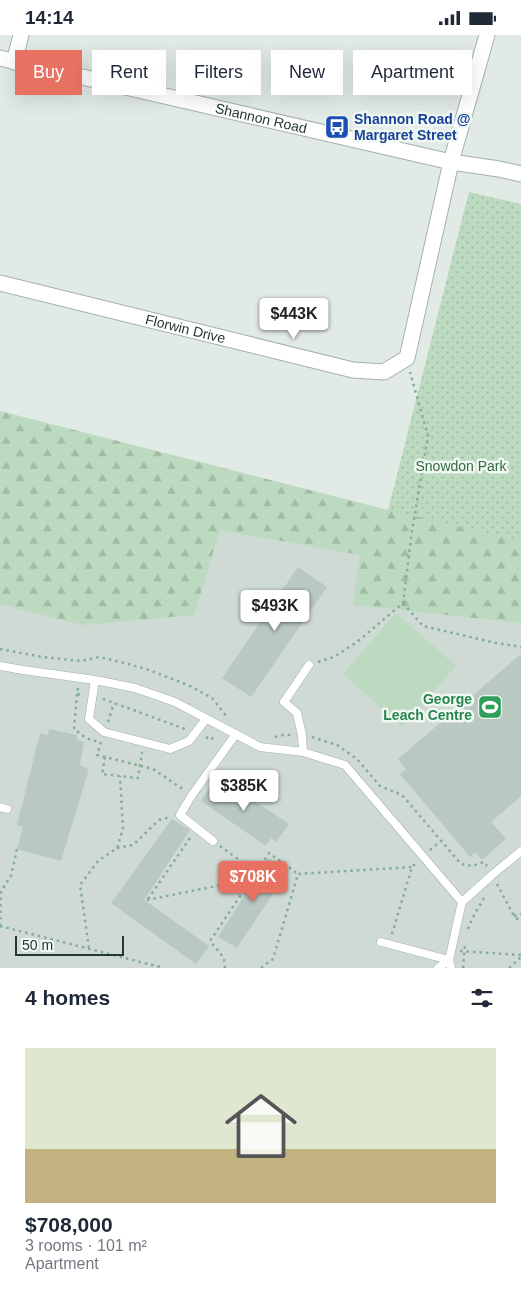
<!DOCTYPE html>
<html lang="en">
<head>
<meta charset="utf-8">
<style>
	body { margin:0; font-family:Arial,sans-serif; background:#f2f2f3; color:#1f2937; height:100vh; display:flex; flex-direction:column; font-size:19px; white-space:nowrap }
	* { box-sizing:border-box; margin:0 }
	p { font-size:16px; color:#747a83 }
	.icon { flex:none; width:28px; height:28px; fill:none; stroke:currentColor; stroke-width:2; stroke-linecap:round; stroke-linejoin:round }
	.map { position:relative; height:933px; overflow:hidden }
	.details { display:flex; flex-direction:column; background:#fff; flex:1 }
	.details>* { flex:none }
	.hud { position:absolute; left:15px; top:15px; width:491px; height:45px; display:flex; gap:10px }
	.scale { position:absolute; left:15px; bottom:12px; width:109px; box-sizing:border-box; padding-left:5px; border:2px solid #223930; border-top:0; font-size:14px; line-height:18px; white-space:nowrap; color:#223930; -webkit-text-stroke:4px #f1f7f3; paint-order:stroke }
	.price { position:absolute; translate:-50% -42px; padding:0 11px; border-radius:5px; background:#fff; color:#222; font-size:16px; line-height:32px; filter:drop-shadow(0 1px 2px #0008) }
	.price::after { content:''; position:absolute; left:50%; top:30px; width:15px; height:11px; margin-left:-8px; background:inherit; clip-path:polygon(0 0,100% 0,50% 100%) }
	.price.current { background:#e87161; color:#fff }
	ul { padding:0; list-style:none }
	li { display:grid; align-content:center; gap:10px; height:265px; padding:0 25px }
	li+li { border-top:1px solid #e0e1e3 }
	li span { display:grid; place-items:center; height:155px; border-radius:0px; color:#555 }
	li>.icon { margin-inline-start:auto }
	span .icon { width:90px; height:90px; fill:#fffc; stroke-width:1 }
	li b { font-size:21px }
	h2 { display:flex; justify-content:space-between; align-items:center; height:60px; padding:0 25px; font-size:21px }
	.tag { padding:0 18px; border-radius:0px; background:#fff; box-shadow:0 5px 20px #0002; font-size:18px; line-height:45px }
	.tag.current { background:#e87161; color:#fff }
	.status { display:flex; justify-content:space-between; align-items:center; height:35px; padding:0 25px; background:#fff; direction:ltr }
	.status svg { height:14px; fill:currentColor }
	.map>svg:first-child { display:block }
	.built { fill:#cfdad4 }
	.grass { fill:#bbdabf }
	.forest { fill:url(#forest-firs) }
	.park { fill:url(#park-dots) }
	.building { fill:#b9c8c0 }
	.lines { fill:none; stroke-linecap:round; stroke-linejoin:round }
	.service-casing { stroke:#a4b1ab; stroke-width:9 }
	.minor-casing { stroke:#a4b1ab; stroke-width:17 }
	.tertiary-casing { stroke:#a4b1ab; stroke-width:17 }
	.path { stroke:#83ac9a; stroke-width:2.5; stroke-dasharray:2.5 4; stroke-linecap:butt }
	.service { stroke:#fff; stroke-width:8 }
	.minor { stroke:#fff; stroke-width:15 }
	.tertiary { stroke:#fff; stroke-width:15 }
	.labels { text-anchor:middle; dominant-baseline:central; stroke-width:5; stroke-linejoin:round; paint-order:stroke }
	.street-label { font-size:14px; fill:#223930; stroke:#f1f7f3 }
	.transit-label { font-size:14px; font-weight:bold; fill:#164399; stroke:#f1f7f3; text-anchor:start }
	.park-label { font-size:14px; fill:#306d40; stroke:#f1f7f3 }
	.leisure-label { font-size:14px; font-weight:bold; fill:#27864d; stroke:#f1f7f3; text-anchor:end }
</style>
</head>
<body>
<div class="status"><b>14:14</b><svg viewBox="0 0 49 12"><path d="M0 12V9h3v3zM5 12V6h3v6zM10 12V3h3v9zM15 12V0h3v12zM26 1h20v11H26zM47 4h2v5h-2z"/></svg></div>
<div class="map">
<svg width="521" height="933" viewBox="0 0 521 933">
	<defs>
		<pattern id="forest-firs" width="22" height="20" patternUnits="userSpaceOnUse" patternTransform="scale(1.25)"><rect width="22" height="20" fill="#bbdabf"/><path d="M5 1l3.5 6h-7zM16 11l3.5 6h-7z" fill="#a0bca4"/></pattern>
		<pattern id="park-dots" width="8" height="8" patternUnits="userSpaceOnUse" patternTransform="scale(1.25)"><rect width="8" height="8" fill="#bbdabf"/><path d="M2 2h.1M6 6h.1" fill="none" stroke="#a0bca4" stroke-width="1.8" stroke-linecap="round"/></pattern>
	</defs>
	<rect width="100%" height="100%" fill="#e1eae5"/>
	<path class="built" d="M 0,404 L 521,533 L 521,933 L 0,933 Z"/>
	<path class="grass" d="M 396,578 L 456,631 L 402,692 L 343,639 Z"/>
	<path class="forest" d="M 0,376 L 388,475 L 521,445 L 521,588 L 353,570 L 360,520 L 220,495 L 194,580 L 83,590 L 0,569 Z"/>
	<path class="park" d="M 469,157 L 521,169 L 521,506 L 388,475 Z"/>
	<path class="building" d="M 298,532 L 327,552 L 251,662 L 222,643 Z
		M 521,619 L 521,761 L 491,787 L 506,804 L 482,825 L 475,817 L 470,822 L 400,739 L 406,734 L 398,724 Z
		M 49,694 L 77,700 L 77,705 L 84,707 L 80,730 L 89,734 L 61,826 L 17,814 L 23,792 L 17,790 L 40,698 L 48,700 Z
		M 217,741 L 289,789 L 276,807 L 271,803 L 266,811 L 201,766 Z
		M 172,784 L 190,795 L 144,865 L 209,911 L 196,929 L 111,868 Z
		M 268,823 L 288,836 L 237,913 L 218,902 Z"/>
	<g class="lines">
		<defs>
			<path id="service" d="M 0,631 L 23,635 L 95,645 L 135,653 L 175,667 L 260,712 L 303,717 L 345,730 L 462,867
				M 95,645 L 89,684 L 104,697 L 170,714 L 189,706 L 206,684
				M 303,717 L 302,700 L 297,678 L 284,667 L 309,630
				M 0,772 L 7,774
				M 213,806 L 180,780 L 192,760 L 236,699
				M 381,907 L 449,925
				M 438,933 L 449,925
				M 451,933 L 449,925 L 462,867 L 492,840 L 521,816"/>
			<g id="minor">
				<path d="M 14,27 L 21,0"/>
				<path id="s1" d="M 0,248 L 353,335 L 384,337 L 407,323 L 451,127 L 487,0"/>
			</g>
			<g id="tertiary">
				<path id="s2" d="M 0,23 L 451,127 L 499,134 L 521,139"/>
			</g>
		</defs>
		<use href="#service" class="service-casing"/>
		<use href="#minor" class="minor-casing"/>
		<use href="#tertiary" class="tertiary-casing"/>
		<path class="path" d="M 403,568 L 423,591 L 496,608 L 521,612
			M 0,614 L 42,622 L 81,626 L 99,622 L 125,628 L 149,635 L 188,650 L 212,663 L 227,682
			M 318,627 L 334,622 L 357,607 L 403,568 L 412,496 L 428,401 L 410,337
			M 78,653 L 77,659 L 83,660
			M 77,659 L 74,694 L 86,703 L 98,707
			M 103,664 L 185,694
			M 108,687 L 114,668
			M 206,702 L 211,705 L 215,700
			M 275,702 L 283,700 L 292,700
			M 312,702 L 337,710 L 357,724 L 380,751 L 402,760 L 461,829 L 472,831 L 484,827 L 487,831
			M 101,707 L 97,720 L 153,734 L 184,755
			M 105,722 L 102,739 L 138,743 L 142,718 L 143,718
			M 220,811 L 256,837
			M 117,813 L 133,810 L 159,785 L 170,782
			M 430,815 L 441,806
			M 497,849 L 514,881 L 521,887
			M 148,864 L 190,803
			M 147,865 L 251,844
			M 514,881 L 521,879
			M 0,891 L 164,933
			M 0,891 L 1,856 L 11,841 L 17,814
			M 468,894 L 473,882 L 484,863
			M 392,899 L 412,832 L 415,829
			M 89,913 L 80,850 L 98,826 L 117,813 L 123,794 L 120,741
			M 460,916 L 521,920
			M 225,933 L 224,923 L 210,906 L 269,818 L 298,839
			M 261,933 L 273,924 L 298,839 L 412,832
			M 463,933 L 465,909
			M 509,933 L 521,922"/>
		<use href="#service" class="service"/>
		<use href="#minor" class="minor"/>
		<use href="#tertiary" class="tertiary"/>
	</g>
	<defs>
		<symbol id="bus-square" viewBox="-11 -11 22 22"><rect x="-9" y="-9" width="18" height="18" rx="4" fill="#1a4fb4" stroke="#f1f7f3"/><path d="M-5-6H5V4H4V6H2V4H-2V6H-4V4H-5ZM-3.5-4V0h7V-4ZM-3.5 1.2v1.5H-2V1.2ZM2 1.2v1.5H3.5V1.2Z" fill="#fff"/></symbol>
		<symbol id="stadium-square" viewBox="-11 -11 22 22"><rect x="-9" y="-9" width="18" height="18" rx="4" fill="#2e9e5b" stroke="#f1f7f3"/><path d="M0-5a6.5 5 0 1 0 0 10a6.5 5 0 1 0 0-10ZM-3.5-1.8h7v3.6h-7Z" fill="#fff"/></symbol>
	</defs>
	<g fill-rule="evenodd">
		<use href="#bus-square" x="323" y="78" width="28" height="28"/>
		<use href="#stadium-square" x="476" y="658" width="28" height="28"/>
	</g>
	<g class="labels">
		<g class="street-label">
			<text stroke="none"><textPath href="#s2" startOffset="268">Shannon Road</textPath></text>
			<text stroke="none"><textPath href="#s1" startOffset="191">Florwin Drive</textPath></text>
		</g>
		<g class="transit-label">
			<text x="354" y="84">Shannon Road @<tspan x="354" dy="16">Margaret Street</tspan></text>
		</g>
		<g class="park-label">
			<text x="461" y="431">Snowdon Park</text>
		</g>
		<g class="leisure-label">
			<text x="472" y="664">George<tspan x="472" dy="16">Leach Centre</tspan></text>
		</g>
	</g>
</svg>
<div class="scale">50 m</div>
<b class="price" style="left:294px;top:305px">$443K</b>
<b class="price" style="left:275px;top:597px">$493K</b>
<b class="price" style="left:244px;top:777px">$385K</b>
<b class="price current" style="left:253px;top:868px">$708K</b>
<div class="hud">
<a class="tag current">Buy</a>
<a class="tag">Rent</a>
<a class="tag">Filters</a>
<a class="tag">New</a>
<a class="tag">Apartment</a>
</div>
</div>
<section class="details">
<h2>4 homes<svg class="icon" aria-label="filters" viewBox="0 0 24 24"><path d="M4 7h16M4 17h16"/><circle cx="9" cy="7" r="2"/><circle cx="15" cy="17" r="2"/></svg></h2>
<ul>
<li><span style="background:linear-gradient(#dfe7d0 65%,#c2b280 0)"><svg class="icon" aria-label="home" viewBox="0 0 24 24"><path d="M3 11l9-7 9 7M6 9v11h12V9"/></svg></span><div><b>$708,000</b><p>3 rooms · 101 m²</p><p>Apartment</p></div></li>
</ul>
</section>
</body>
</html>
